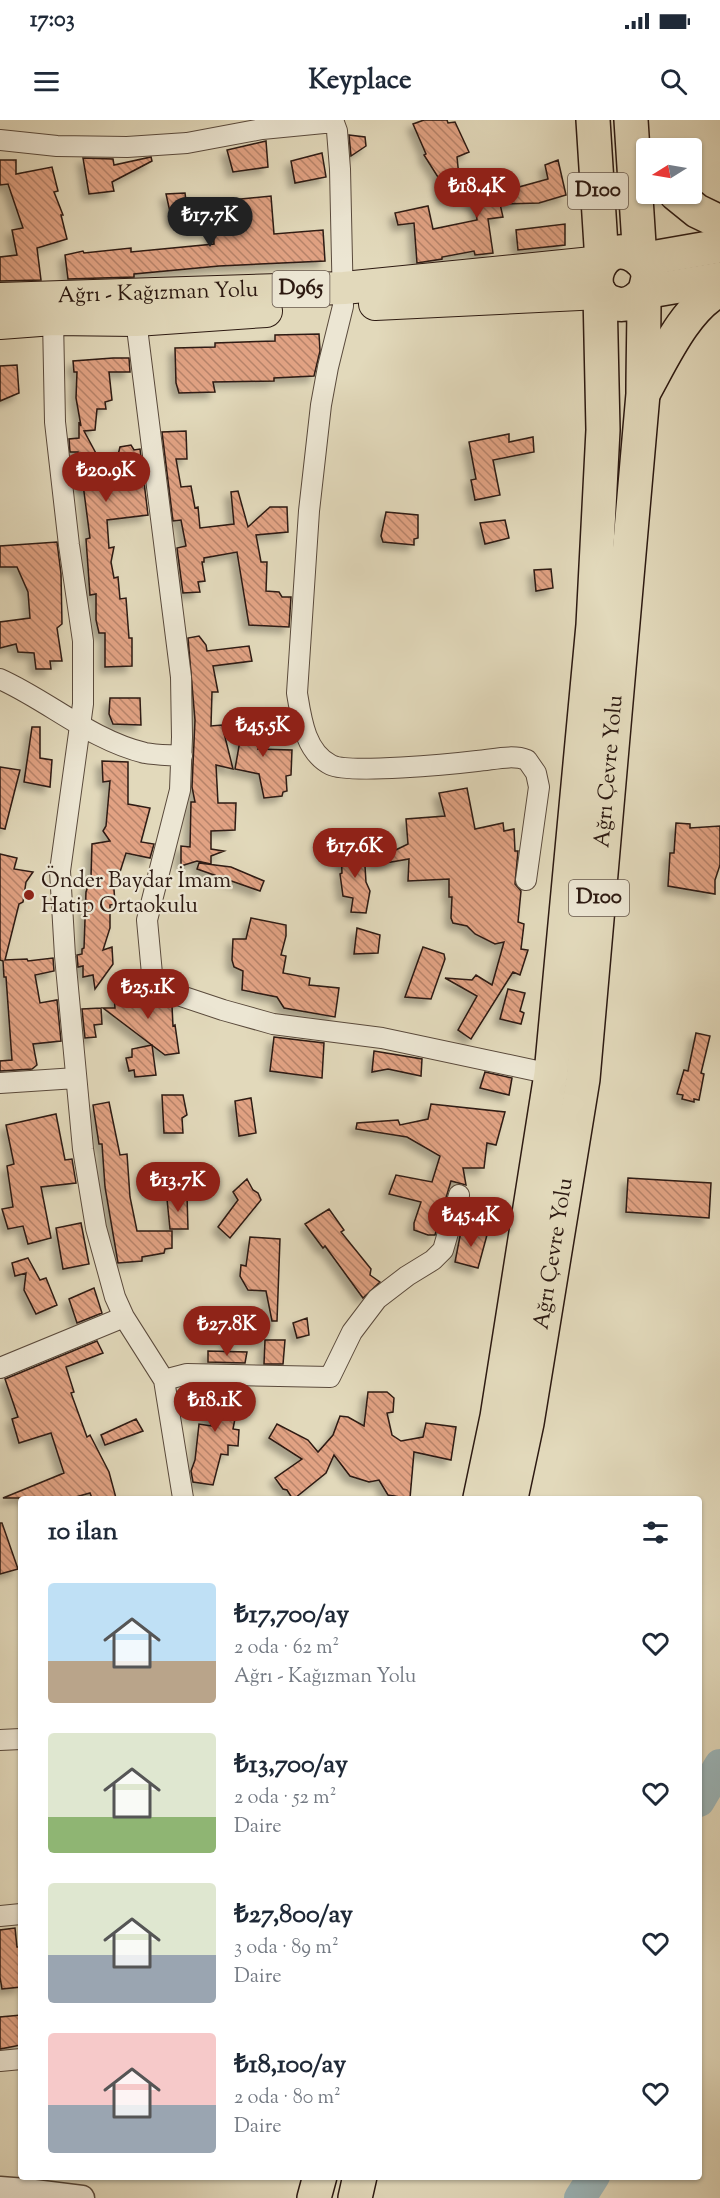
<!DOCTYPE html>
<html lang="tr">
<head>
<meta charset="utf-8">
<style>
	body { margin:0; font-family:"Sorts Mill Goudy",serif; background:#f6f6f7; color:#1f2937; height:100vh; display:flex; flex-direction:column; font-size:22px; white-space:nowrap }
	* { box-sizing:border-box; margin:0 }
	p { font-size:20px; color:#747a83 }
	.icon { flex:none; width:33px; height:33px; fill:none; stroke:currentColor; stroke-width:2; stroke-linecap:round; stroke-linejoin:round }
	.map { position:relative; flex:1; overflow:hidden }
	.details { position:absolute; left:18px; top:1376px; width:684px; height:684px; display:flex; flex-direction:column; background:#fff; border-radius:6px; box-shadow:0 2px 4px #0004 }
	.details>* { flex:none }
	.needle { width:39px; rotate:259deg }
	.tools { position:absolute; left:636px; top:18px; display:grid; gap:12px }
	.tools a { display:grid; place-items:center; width:66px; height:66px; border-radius:6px; background:#fff; box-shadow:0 2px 4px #0004; font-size:30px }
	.price { position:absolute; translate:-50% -51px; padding:0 14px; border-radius:21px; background:#8f2418; color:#fff; font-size:20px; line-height:39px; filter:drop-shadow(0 2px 3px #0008) }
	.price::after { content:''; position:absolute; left:50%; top:36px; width:18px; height:14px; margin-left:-9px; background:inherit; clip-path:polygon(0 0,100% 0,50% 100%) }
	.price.current { background:#222; color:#fff }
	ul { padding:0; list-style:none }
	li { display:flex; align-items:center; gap:18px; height:150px; padding:0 30px }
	li span { display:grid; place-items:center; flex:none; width:168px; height:120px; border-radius:6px; color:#555 }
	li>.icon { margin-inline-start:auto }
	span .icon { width:72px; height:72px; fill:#fffc; stroke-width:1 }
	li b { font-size:26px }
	h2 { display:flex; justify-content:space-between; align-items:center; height:72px; padding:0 30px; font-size:26px }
	.status { display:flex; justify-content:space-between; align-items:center; height:42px; padding:0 30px; background:#fff; direction:ltr }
	.status svg { height:16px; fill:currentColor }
	header { display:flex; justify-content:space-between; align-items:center; height:78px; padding:0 30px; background:#fff; font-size:27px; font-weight:700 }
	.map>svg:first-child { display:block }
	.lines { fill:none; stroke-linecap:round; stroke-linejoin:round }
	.river { stroke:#9bb7bc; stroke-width:32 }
	.building { fill:url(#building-back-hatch); stroke:#2d1a12; stroke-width:1.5; filter:url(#shadow) }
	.minor-casing { stroke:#5a4a3c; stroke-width:22 }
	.tertiary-casing { stroke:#5a4a3c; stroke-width:27 }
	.primary-casing { stroke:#2d1a12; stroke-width:34 }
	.trunk-casing { stroke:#2d1a12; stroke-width:36 }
	.minor { stroke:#ece6d3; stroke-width:20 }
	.tertiary { stroke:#ece6d3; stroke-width:24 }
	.primary { stroke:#e2d9bb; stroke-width:32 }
	.trunk { stroke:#e2d9bb; stroke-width:33 }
	.poi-dot { fill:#8f2418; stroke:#ece6d3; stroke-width:2 }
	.labels { text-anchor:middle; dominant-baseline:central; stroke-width:4.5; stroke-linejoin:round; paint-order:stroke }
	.shield { fill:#ece6d3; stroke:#66574c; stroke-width:1.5 }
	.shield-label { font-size:21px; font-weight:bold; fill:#2d1a12 }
	.street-label { font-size:22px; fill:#2d1a12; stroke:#ece6d3 }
	.poi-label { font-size:22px; fill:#2d1a12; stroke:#ece6d3; text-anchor:start }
</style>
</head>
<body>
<div class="status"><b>17:03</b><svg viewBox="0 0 49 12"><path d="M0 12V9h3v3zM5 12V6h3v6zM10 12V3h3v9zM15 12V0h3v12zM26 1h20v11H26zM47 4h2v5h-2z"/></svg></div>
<header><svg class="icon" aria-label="menu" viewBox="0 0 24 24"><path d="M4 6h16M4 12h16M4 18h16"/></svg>Keyplace<svg class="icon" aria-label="search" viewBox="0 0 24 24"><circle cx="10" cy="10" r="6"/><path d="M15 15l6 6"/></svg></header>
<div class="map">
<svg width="720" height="2078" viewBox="0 0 720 2078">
	<defs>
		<pattern id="building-back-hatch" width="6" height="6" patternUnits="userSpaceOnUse" patternTransform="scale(1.5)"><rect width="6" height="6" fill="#e1a283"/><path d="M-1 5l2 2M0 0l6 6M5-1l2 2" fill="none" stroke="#b7836a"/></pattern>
		<filter id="shadow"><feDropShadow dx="-5.5" dy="5.5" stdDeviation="3" flood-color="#0004"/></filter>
	</defs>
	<rect width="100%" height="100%" fill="#e2d9bb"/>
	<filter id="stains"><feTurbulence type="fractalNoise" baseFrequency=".00333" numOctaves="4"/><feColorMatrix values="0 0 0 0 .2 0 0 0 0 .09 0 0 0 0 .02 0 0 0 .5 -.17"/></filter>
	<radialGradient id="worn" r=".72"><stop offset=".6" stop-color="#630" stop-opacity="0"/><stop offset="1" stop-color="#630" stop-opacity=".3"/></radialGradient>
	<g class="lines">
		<path class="river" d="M 699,1681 L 720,1645
			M 580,2078 L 594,2056"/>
	</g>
	<path class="building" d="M 424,0 L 447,0 L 448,3 L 455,2 L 469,32 L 457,37 L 461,76 L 443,79 L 438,57 L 424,35 L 426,34 L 413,4 Z
		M 349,15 L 365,17 L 366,26 L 351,36 Z
		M 266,21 L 268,47 L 233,52 L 227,30 Z
		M 322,33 L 326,57 L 295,63 L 291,41 Z
		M 151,37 L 152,41 L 112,62 L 114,71 L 89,74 L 83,38 L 113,39 L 114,45 Z
		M 0,40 L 16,40 L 16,54 L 52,47 L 58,71 L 54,72 L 63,95 L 61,95 L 67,119 L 37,128 L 41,160 L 0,161 L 0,137 L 17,135 L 12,110 L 23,108 L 8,64 L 0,65 Z
		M 558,40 L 566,75 L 539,83 L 500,84 L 503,97 L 488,99 L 493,133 L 475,135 L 474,131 L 442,137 L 442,139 L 417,143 L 414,103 L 398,105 L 395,93 L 428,86 L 433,109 L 477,100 L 475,85 L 471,86 L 470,80 L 473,79 L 472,74 L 496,69 L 497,73 L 548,59 L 545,45 Z
		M 185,73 L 188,97 L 182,101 L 172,101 L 166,74 Z
		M 271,76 L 274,114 L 323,110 L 325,141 L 219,146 L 134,154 L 134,157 L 68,159 L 65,135 L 83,131 L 84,133 L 131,128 L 131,132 L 214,124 L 213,105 L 233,102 L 231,80 Z
		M 565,104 L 565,125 L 518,130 L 516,110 Z
		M 319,214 L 320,231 L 314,256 L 274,258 L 274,261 L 213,262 L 215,272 L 179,273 L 176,263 L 175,228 L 215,227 L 215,223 L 275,221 L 275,215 Z
		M 113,238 L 129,238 L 130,252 L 109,252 L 112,280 L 105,282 L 106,289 L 97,289 L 95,310 L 84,311 L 98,337 L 118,335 L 120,327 L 131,325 L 134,330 L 140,329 L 148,395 L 107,400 L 109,428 L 114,427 L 111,442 L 114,458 L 118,457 L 120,479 L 126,478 L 129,518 L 132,518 L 132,546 L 105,547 L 105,513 L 99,513 L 96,500 L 96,474 L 90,475 L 86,419 L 90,418 L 81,349 L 78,348 L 78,332 L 70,332 L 69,319 L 79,318 L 79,302 L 81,306 L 76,278 L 77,252 L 74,252 L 73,241 Z
		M 17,245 L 19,273 L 0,281 L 0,246 Z
		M 186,311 L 187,339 L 176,339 L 181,367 L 191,366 L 195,388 L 198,387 L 200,408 L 234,404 L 231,372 L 238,371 L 248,407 L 270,387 L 287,387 L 288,412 L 256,415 L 261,442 L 267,442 L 266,471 L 279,472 L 282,477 L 291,477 L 289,507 L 249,505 L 237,432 L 204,438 L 204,442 L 202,442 L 205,461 L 198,462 L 200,472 L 183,473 L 177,428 L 186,426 L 181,400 L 173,401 L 162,312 Z
		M 509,314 L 509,322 L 533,317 L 534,332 L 493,340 L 500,375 L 475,380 L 471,360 L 476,359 L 469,322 Z
		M 386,392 L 418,395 L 418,418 L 414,419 L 414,425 L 383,422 L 381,416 Z
		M 505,400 L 509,418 L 485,424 L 480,403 Z
		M 57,422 L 61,454 L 62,504 L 57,508 L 62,541 L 50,541 L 51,549 L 36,549 L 34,533 L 18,532 L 16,524 L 0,528 L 0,502 L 30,498 L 28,472 L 17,447 L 0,447 L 0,426 Z
		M 551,449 L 553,468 L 536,471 L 534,450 Z
		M 199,516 L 206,525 L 207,531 L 249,526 L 252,541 L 213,546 L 218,572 L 212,572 L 211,606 L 222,605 L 233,649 L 216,645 L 218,683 L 236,683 L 235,710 L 211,711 L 211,729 L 224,731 L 211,736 L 211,744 L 197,741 L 181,746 L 181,726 L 190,727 L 191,682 L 195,682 L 192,667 L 195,600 L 188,518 Z
		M 110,578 L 140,578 L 141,605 L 113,604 L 109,594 Z
		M 245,592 L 264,595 L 262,603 L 264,614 L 258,629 L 292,630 L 291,655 L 286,656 L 287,671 L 283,672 L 282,676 L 264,678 L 259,654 L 235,649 Z
		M 32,607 L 40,607 L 40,638 L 52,640 L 50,667 L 24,662 Z
		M 102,641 L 128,642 L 128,684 L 150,688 L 141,722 L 154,724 L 150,738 L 126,733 L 120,752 L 113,755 L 115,784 L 110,785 L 110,808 L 103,830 L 112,827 L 113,844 L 95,869 L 93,855 L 83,857 L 83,846 L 78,847 L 77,835 L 82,834 L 82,829 L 84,828 L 86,772 L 91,757 L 92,724 L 110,721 L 103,711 L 106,706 L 110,661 L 103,662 Z
		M 0,647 L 20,650 L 5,709 L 0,708 Z
		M 467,668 L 475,709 L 503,703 L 504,711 L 514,709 L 515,731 L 518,731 L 515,764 L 521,771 L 518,802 L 524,804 L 521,829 L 528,830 L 520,855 L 513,852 L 471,919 L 458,910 L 477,876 L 445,858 L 472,860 L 476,855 L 492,865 L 504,822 L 495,824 L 475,814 L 467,806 L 453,803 L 451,798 L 452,777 L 449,777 L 449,759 L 408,761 L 409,739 L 374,745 L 373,741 L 408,724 L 406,699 L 445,696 L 439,673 Z
		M 676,703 L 690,704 L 690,708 L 720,706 L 720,745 L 715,760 L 715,774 L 668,766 L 670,733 L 674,733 Z
		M 341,730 L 364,730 L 366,762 L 370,771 L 366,793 L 351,792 L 353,778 L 343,776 L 340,754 L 342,753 Z
		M 0,734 L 17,738 L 14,749 L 33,752 L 26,762 L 23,782 L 19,784 L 5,840 L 27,839 L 28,841 L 53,838 L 54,851 L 35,855 L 40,883 L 57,880 L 61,921 L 33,924 L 37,945 L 32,949 L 0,951 L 0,941 L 12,940 L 6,857 L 4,857 L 3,841 L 0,840 Z
		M 199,743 L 231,747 L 264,761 L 260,771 L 197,749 Z
		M 251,798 L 286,805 L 286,816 L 281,835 L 286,836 L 283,853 L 310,858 L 309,865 L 339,868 L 335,897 L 284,888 L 277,877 L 242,870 L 243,851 L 234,847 L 232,840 L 233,819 L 246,819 Z
		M 357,808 L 380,815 L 378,833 L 354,834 Z
		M 423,827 L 444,834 L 445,839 L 431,879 L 405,877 Z
		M 508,869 L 525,873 L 520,891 L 524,893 L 521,904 L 500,899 Z
		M 142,873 L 143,877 L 150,875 L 156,880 L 172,886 L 173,906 L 175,905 L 179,933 L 165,935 L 103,888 L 115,888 L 114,876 Z
		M 101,888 L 102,904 L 94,905 L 96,917 L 85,918 L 82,889 Z
		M 696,913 L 710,916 L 701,953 L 704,954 L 699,980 L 694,979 L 694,982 L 682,979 L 683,975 L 677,974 L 684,950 L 688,951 Z
		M 274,917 L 324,923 L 322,958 L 270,951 Z
		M 152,925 L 156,955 L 135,957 L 134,950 L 129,951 L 126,938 L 132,937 L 132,929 Z
		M 374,931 L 422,939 L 421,956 L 388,949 L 372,952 Z
		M 485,952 L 512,958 L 509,975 L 480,968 Z
		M 162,975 L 183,975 L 187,995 L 182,998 L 183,1013 L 164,1013 Z
		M 251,978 L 256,1013 L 239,1016 L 235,981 Z
		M 109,982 L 120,1035 L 127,1034 L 130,1077 L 137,1111 L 172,1111 L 172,1128 L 165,1129 L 164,1133 L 142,1137 L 142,1141 L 118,1143 L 105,1067 L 102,1024 L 99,1024 L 93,985 Z
		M 431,984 L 505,992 L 496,1025 L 487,1023 L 484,1048 L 463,1048 L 466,1065 L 451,1061 L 435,1115 L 428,1115 L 414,1110 L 414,1103 L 421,1082 L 389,1074 L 396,1055 L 432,1062 L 440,1036 L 407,1017 L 356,1009 L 357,1003 L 398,1000 L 400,1005 L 428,999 Z
		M 56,994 L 65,1040 L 72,1039 L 76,1063 L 41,1067 L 51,1118 L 28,1124 L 23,1106 L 8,1109 L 2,1089 L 13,1087 L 7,1046 L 14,1044 L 6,1005 Z
		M 628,1058 L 711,1063 L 709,1098 L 626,1092 Z
		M 247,1059 L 253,1070 L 258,1073 L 261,1080 L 230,1118 L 218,1107 L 238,1080 L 233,1072 Z
		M 187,1075 L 188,1109 L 170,1109 L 167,1079 Z
		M 329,1089 L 344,1110 L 341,1112 L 371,1149 L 370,1155 L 380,1162 L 363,1178 L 325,1126 L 323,1128 L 305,1104 Z
		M 81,1103 L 89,1144 L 63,1149 L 56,1108 Z
		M 469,1109 L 487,1115 L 478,1148 L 455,1142 L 461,1111 Z
		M 250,1117 L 280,1119 L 277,1201 L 272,1201 L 266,1171 L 248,1170 L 240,1156 L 241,1145 L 246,1146 Z
		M 28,1138 L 40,1160 L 46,1158 L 57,1185 L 36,1194 L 24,1170 L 26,1153 L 15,1156 L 12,1143 Z
		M 94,1168 L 102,1193 L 77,1203 L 69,1179 Z
		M 307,1198 L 309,1215 L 297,1218 L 293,1203 Z
		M 265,1220 L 285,1220 L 283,1244 L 264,1244 Z
		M 97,1221 L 103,1233 L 66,1247 L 74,1272 L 71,1273 L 87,1317 L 90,1315 L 109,1352 L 116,1378 L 92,1378 L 90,1373 L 72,1378 L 3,1378 L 64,1353 L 51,1313 L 19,1323 L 12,1299 L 18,1297 L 5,1259 Z
		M 208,1231 L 247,1232 L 245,1243 L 208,1242 Z
		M 208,1266 L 240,1273 L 233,1309 L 239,1310 L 238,1326 L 228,1325 L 228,1335 L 221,1334 L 213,1365 L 193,1362 L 191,1351 L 195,1340 L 199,1304 L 212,1306 L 201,1284 Z
		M 368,1272 L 387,1272 L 394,1278 L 393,1292 L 387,1293 L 392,1315 L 401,1321 L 423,1317 L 426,1303 L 456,1307 L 451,1340 L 414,1332 L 410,1378 L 406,1378 L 388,1375 L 379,1360 L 369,1362 L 350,1356 L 334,1335 L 326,1353 L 295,1378 L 292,1378 L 287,1370 L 283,1369 L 275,1358 L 302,1339 L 269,1318 L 277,1304 L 308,1320 L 318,1332 L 333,1315 L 340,1296 L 348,1297 L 364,1306 Z
		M 136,1299 L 143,1311 L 105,1325 L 101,1315 Z
		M 0,1403 L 2,1403 L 18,1449 L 0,1454 Z
		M 15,1808 L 17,1827 L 21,1827 L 21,1867 L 2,1869 L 0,1857 L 0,1810 Z
		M 21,1895 L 21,1925 L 0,1929 L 0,1897 Z"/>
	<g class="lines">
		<defs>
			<path id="minor" d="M 333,0 L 337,11 L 340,49 L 343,186 L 328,247 L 321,285 L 309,391 L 297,573 C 301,598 305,632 331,645 C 349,654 452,644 477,641 C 492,640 512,634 527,640 L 536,653 L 539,667 L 526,760
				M 0,20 L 57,26 L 127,27 L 187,23 L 262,9 L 334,2
				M 53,199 L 55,302 L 69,425 L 83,521 L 83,584 L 60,751 L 65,836 L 83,1029 L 96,1108 L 115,1177 L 124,1197 L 164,1260 L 183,1378
				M 136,200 L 181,557 L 182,617 L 180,670 L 147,800 L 152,854 L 160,869 L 223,890 L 273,904 L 382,918 L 551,954
				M 0,559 C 49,581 91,620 145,633 C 156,635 169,635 182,636
				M 0,963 L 76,958
				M 0,1248 L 124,1197
				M 164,1260 L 187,1254 L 330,1257 L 352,1212 L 377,1179 L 407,1156 L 433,1140 L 443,1130 L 459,1075
				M 0,1620 L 21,1619
				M 0,1796 L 21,1794
				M 0,1941 L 21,1939"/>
			<path id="tertiary" d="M 0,2069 L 26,2071 L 82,2078"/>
			<g id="primary">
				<path id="s1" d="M 0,179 L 344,168 L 602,142"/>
				<path d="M 375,184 L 600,173"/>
				<path d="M 0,203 L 53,199 L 136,200 L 266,191"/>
			</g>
			<g id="trunk">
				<path d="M 593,0 L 602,142"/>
				<path d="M 631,0 L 640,140"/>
				<path d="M 676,74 L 697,91 L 720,102"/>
				<path d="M 640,140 L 720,126"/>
				<path d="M 644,172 L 720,159"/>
				<path d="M 644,272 C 662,240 686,186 720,170"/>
				<path d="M 480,1378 L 497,1297 L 551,954 L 593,505 L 603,310 L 600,173"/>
				<path id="s2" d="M 511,1378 L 527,1303 L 583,959 L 643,274 C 643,242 644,210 644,178 C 644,170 648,163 648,155 C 647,147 642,141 636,137 C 601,114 577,176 617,184 C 628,186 637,180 644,172"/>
				<path d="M 314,2078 L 320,2056"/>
				<path d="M 355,2078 L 360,2056"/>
			</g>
		</defs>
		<use href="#minor" class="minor-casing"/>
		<use href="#tertiary" class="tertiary-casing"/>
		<use href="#primary" class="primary-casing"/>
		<use href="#trunk" class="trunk-casing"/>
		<use href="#minor" class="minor"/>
		<use href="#tertiary" class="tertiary"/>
		<use href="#primary" class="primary"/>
		<use href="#trunk" class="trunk"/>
	</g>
	<circle class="poi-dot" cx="29" cy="775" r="6"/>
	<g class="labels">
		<g class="shield">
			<rect x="568" y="53" width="60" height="36" rx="4.5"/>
			<rect x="272.5" y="151" width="57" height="36" rx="4.5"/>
			<rect x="569" y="760" width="60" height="36" rx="4.5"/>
		</g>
		<g class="shield-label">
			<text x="598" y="71">D100</text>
			<text x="301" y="169">D965</text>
			<text x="599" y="778">D100</text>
		</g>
		<g class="street-label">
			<text stroke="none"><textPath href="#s1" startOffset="158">Ağrı - Kağızman Yolu</textPath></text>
			<text stroke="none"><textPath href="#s2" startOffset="734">Ağrı Çevre Yolu</textPath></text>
			<text stroke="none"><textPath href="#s2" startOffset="248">Ağrı Çevre Yolu</textPath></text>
		</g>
		<g class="poi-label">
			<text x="41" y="762">Önder Baydar İmam<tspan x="41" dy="25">Hatip Ortaokulu</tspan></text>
		</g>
	</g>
	<rect width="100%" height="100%" filter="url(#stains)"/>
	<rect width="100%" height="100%" fill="url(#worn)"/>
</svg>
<div class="tools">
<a><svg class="needle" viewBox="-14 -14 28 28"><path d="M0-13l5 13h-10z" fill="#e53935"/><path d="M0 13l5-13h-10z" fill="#747a83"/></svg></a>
</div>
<b class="price" style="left:477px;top:99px">₺18.4K</b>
<b class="price current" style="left:210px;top:128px">₺17.7K</b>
<b class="price" style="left:106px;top:383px">₺20.9K</b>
<b class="price" style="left:263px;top:638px">₺45.5K</b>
<b class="price" style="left:355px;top:759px">₺17.6K</b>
<b class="price" style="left:148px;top:900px">₺25.1K</b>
<b class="price" style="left:178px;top:1093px">₺13.7K</b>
<b class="price" style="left:471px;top:1128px">₺45.4K</b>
<b class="price" style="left:227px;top:1237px">₺27.8K</b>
<b class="price" style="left:215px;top:1313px">₺18.1K</b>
<section class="details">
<h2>10 ilan<svg class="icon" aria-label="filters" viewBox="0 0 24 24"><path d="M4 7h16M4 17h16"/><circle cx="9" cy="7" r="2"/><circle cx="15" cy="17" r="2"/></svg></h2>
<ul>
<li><span style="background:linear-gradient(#bfe0f5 65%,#b9a48a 0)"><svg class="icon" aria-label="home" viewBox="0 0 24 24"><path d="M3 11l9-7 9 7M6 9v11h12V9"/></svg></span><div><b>₺17,700/ay</b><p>2 oda · 62 m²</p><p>Ağrı - Kağızman Yolu</p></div><svg class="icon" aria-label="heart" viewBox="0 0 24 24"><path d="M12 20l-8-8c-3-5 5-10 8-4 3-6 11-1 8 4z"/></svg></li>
<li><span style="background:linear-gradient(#dfe7d0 70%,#8fb573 0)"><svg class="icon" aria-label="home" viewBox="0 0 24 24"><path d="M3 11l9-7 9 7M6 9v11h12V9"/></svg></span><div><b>₺13,700/ay</b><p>2 oda · 52 m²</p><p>Daire</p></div><svg class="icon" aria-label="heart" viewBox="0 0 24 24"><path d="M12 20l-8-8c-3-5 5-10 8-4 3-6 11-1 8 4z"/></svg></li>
<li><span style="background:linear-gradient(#dfe7d0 60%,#9aa5b1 0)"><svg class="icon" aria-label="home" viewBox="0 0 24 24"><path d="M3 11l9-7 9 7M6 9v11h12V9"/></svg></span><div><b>₺27,800/ay</b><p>3 oda · 89 m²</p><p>Daire</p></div><svg class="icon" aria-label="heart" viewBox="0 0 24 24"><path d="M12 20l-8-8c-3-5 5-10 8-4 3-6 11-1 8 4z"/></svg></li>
<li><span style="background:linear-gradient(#f6c9c9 60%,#9aa5b1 0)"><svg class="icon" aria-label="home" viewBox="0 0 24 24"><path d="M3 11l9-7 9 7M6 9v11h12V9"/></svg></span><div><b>₺18,100/ay</b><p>2 oda · 80 m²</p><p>Daire</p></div><svg class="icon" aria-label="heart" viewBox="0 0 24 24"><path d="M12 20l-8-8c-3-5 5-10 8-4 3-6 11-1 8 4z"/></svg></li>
</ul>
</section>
</div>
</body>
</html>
